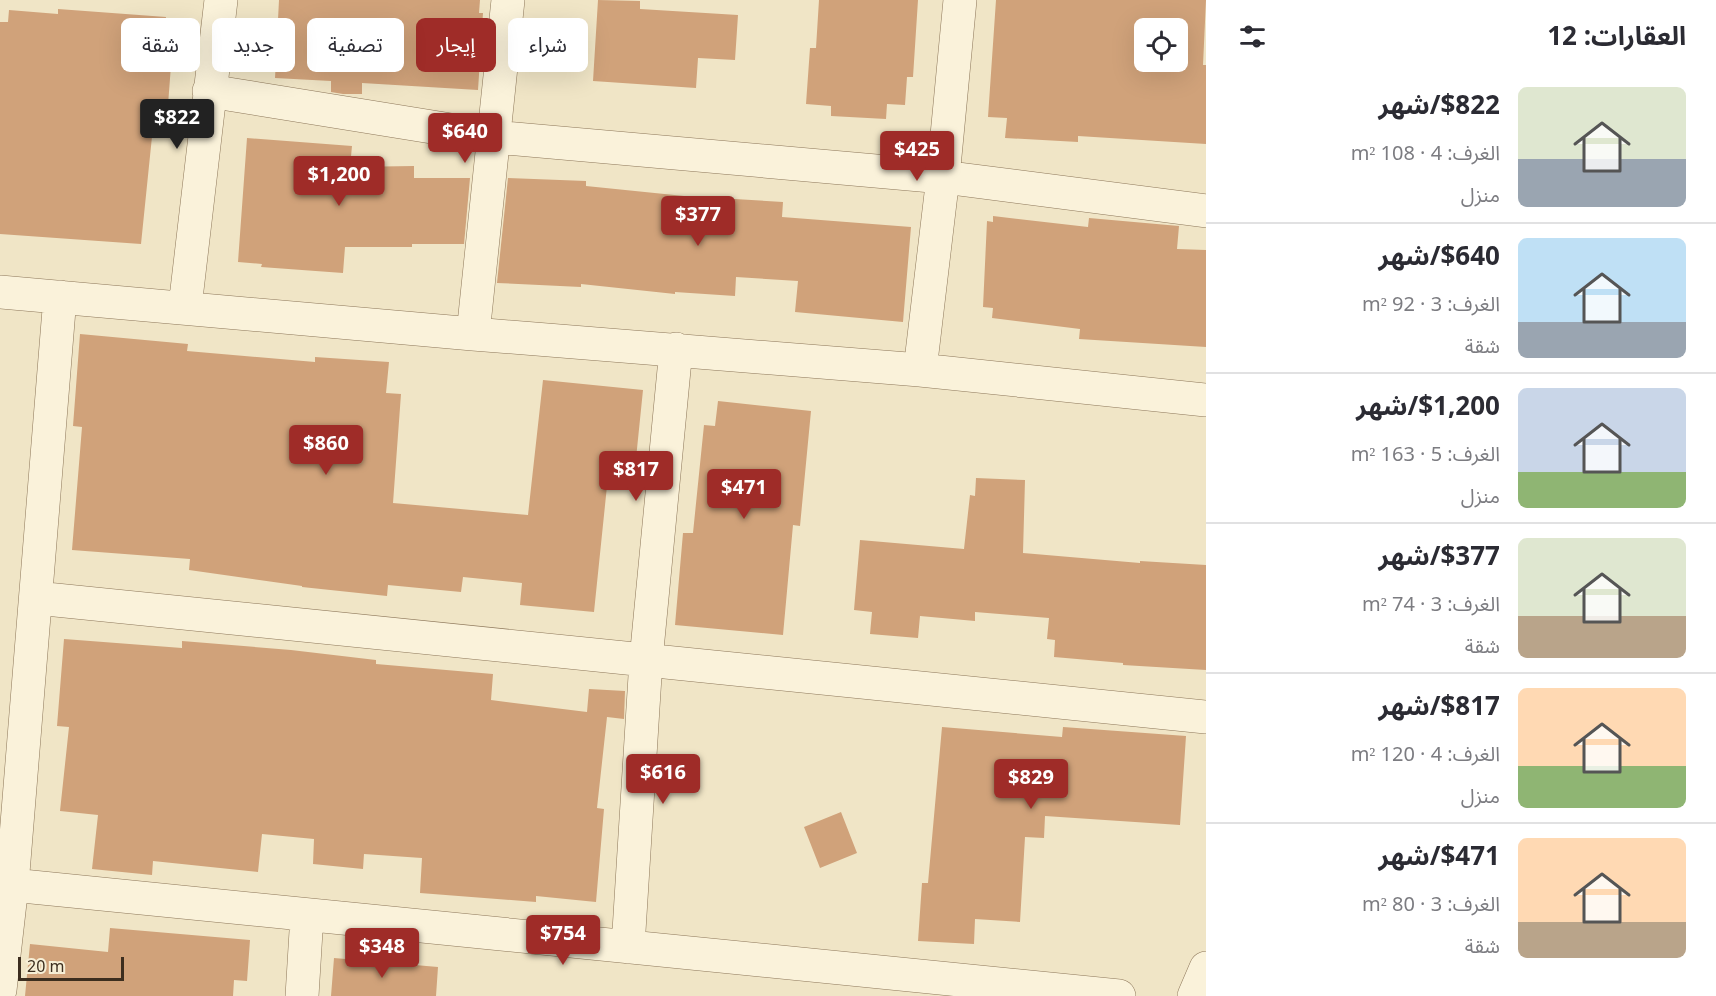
<!DOCTYPE html>
<html lang="ar">
<head>
<meta charset="utf-8">
<style>
	body { margin:0; font-family:Georgia,"Noto Sans Arabic",serif; background:#f7f7f7; color:#2b2b33; direction:rtl; height:100vh; display:flex; flex-direction:column; font-size:22px; white-space:nowrap }
	* { box-sizing:border-box; margin:0 }
	p { font-size:20px; color:#7c7c81 }
	.icon { flex:none; width:33px; height:33px; fill:none; stroke:currentColor; stroke-width:2; stroke-linecap:round; stroke-linejoin:round }
	.map { position:relative; flex:1; overflow:hidden; direction:ltr }
	.details { display:flex; flex-direction:column; background:#fff; width:510px }
	.details>* { flex:none }
	.hud { position:absolute; left:18px; top:18px; width:570px; height:54px; direction:rtl; display:flex; gap:12px }
	.buttons { position:absolute; left:1134px; top:18px; display:grid; gap:12px }
	.buttons a { display:grid; place-items:center; width:54px; height:54px; border-radius:9px; background:#fff; box-shadow:0 6px 24px #0002; font-size:30px }
	.scale { position:absolute; left:18px; bottom:15px; width:106px; box-sizing:border-box; padding-left:6px; border:3px solid #3c2e1f; border-top:0; font-size:16px; line-height:21px; white-space:nowrap; color:#3c2e1f; -webkit-text-stroke:4px #f7efd6; paint-order:stroke }
	.price { position:absolute; translate:-50% -51px; padding:0 14px; border-radius:6px; background:#9f2c28; color:#fff; font-size:20px; line-height:39px; filter:drop-shadow(0 2px 3px #0008) }
	.price::after { content:''; position:absolute; left:50%; top:36px; width:18px; height:14px; margin-left:-9px; background:inherit; clip-path:polygon(0 0,100% 0,50% 100%) }
	.price.active { background:#222; color:#fff }
	ul { padding:0; list-style:none }
	li { display:flex; align-items:center; gap:18px; height:150px; padding:0 30px }
	li+li { border-top:2px solid #e1e1e2 }
	li span { display:grid; place-items:center; flex:none; width:168px; height:120px; border-radius:9px; color:#555 }
	li>.icon { margin-inline-start:auto }
	span .icon { width:72px; height:72px; fill:#fffc; stroke-width:1 }
	li b { font-size:26px }
	h2 { display:flex; justify-content:space-between; align-items:center; height:72px; padding:0 30px; font-size:26px }
	.pill { padding:0 21px; border-radius:9px; background:#fff; box-shadow:0 6px 24px #0002; font-size:21px; line-height:54px }
	.pill.active { background:#9f2c28; color:#fff }
	main { display:flex; flex:1; min-height:0 }
	.map>svg:first-child { display:block }
	.building { fill:#d0a27a; fill-rule:evenodd }
	.lines { fill:none; stroke-linecap:round; stroke-linejoin:round }
	.minor-casing { stroke:#8d775a; stroke-width:34 }
	.minor { stroke:#faf2da; stroke-width:33 }
</style>
</head>
<body>
<main>
<section class="details">
<h2>العقارات: 12<svg class="icon" aria-label="filters" viewBox="0 0 24 24"><path d="M4 7h16M4 17h16"/><circle cx="9" cy="7" r="2"/><circle cx="15" cy="17" r="2"/></svg></h2>
<ul>
<li><span style="background:linear-gradient(#dfe7d0 60%,#9aa5b1 0)"><svg class="icon" aria-label="home" viewBox="0 0 24 24"><path d="M3 11l9-7 9 7M6 9v11h12V9"/></svg></span><div><b>$822/شهر</b><p>الغرف: 4 · 108 m²</p><p>منزل</p></div></li>
<li><span style="background:linear-gradient(#bfe0f5 70%,#9aa5b1 0)"><svg class="icon" aria-label="home" viewBox="0 0 24 24"><path d="M3 11l9-7 9 7M6 9v11h12V9"/></svg></span><div><b>$640/شهر</b><p>الغرف: 3 · 92 m²</p><p>شقة</p></div></li>
<li><span style="background:linear-gradient(#c9d6e8 70%,#8fb573 0)"><svg class="icon" aria-label="home" viewBox="0 0 24 24"><path d="M3 11l9-7 9 7M6 9v11h12V9"/></svg></span><div><b>$1,200/شهر</b><p>الغرف: 5 · 163 m²</p><p>منزل</p></div></li>
<li><span style="background:linear-gradient(#dfe7d0 65%,#b9a48a 0)"><svg class="icon" aria-label="home" viewBox="0 0 24 24"><path d="M3 11l9-7 9 7M6 9v11h12V9"/></svg></span><div><b>$377/شهر</b><p>الغرف: 3 · 74 m²</p><p>شقة</p></div></li>
<li><span style="background:linear-gradient(#ffd9b3 65%,#8fb573 0)"><svg class="icon" aria-label="home" viewBox="0 0 24 24"><path d="M3 11l9-7 9 7M6 9v11h12V9"/></svg></span><div><b>$817/شهر</b><p>الغرف: 4 · 120 m²</p><p>منزل</p></div></li>
<li><span style="background:linear-gradient(#ffd9b3 70%,#b9a48a 0)"><svg class="icon" aria-label="home" viewBox="0 0 24 24"><path d="M3 11l9-7 9 7M6 9v11h12V9"/></svg></span><div><b>$471/شهر</b><p>الغرف: 3 · 80 m²</p><p>شقة</p></div></li>
</ul>
</section>
<div class="map">
<svg width="1206" height="996" viewBox="0 0 1206 996">
	<rect width="100%" height="100%" fill="#f0e5c6"/>
	<path class="building" d="M 279,0 L 480,0 L 479,13 L 483,13 L 478,90 L 362,83 L 362,94 L 343,94 L 331,92 L 331,81 L 275,78 Z
		M 598,0 L 640,1 L 640,9 L 738,15 L 735,60 L 698,58 L 696,88 L 593,81 Z
		M 819,0 L 918,0 L 913,77 L 907,77 L 905,105 L 887,104 L 886,119 L 831,116 L 831,106 L 806,104 L 810,48 L 816,48 Z
		M 996,0 L 1206,0 L 1203,65 L 1206,65 L 1206,144 L 1078,136 L 1078,142 L 1005,138 L 1007,118 L 988,117 ZM 1144,28 L 1178,28 L 1178,62 L 1144,62 Z
		M 58,9 L 166,17 L 165,25 L 174,26 L 167,118 L 154,117 L 141,244 L 0,234 L 0,22 L 8,22 L 9,10 L 58,14 Z
		M 247,138 L 352,146 L 350,167 L 414,166 L 414,178 L 470,178 L 464,244 L 412,244 L 412,247 L 345,247 L 343,273 L 261,267 L 262,264 L 238,262 Z
		M 508,178 L 586,181 L 586,186 L 684,196 L 783,202 L 782,217 L 911,227 L 903,322 L 795,312 L 798,281 L 736,277 L 735,296 L 675,292 L 675,294 L 581,284 L 581,287 L 497,283 Z
		M 993,216 L 1088,227 L 1089,218 L 1179,226 L 1177,249 L 1206,250 L 1206,347 L 1079,339 L 1080,329 L 992,318 L 993,308 L 983,307 L 987,221 L 993,222 Z
		M 80,334 L 188,344 L 187,351 L 315,362 L 315,357 L 389,362 L 386,393 L 401,394 L 393,503 L 528,515 L 543,380 L 643,390 L 633,488 L 607,486 L 594,612 L 520,605 L 522,583 L 463,577 L 461,592 L 388,585 L 387,596 L 302,587 L 302,586 L 189,570 L 190,559 L 72,550 L 82,427 L 73,426 Z
		M 718,401 L 811,411 L 800,526 L 793,525 L 783,635 L 675,625 L 683,533 L 693,533 L 704,425 L 715,426 Z
		M 976,478 L 1025,480 L 1023,553 L 1140,563 L 1140,561 L 1206,565 L 1206,670 L 1123,665 L 1123,663 L 1054,657 L 1055,640 L 1047,639 L 1049,618 L 975,612 L 975,621 L 920,616 L 918,638 L 870,634 L 872,612 L 854,610 L 860,540 L 964,549 L 970,495 L 975,496 Z
		M 64,639 L 182,648 L 182,641 L 291,650 L 376,660 L 376,664 L 493,674 L 491,700 L 587,712 L 589,689 L 625,691 L 624,719 L 607,717 L 597,808 L 604,809 L 596,902 L 536,896 L 536,902 L 420,893 L 422,858 L 364,854 L 363,869 L 313,864 L 314,839 L 262,834 L 258,872 L 153,861 L 152,875 L 92,869 L 98,815 L 60,811 L 69,727 L 57,726 Z
		M 942,727 L 1062,737 L 1063,727 L 1186,736 L 1180,825 L 1045,816 L 1044,838 L 1025,837 L 1020,922 L 975,919 L 974,944 L 918,941 L 922,883 L 928,883 Z
		M 841,812 L 857,853 L 820,868 L 804,827 Z
		M 110,928 L 250,940 L 247,981 L 234,980 L 233,996 L 25,996 L 30,944 L 108,952 Z
		M 334,958 L 438,967 L 436,996 L 331,996 Z"/>
	<g class="lines">
		<defs>
			<path id="minor" d="M 209,91 L 494,137 L 943,177 L 1206,211
				M 0,292 L 473,334 L 920,370 L 1206,400
				M 185,307 L 221,0
				M 473,334 L 508,0
				M 920,370 L 943,177 L 960,0
				M 36,598 L 1206,717
				M 12,885 L 1119,996
				M 628,947 L 646,660 L 676,349
				M 0,990 L 12,885 L 60,297
				M 302,996 L 307,915
				M 1194,996 L 1206,968"/>
		</defs>
		<use href="#minor" class="minor-casing"/>
		<use href="#minor" class="minor"/>
	</g>
</svg>
<div class="buttons">
<a><svg class="icon" aria-label="locate" viewBox="0 0 24 24"><circle cx="12" cy="12" r="6"/><path d="M12 2v4M12 18v4M2 12h4M18 12h4"/></svg></a>
</div>
<div class="scale">20 m</div>
<b class="price active" style="left:177px;top:150px">$822</b>
<b class="price" style="left:465px;top:164px">$640</b>
<b class="price" style="left:917px;top:182px">$425</b>
<b class="price" style="left:339px;top:207px">$1,200</b>
<b class="price" style="left:698px;top:247px">$377</b>
<b class="price" style="left:326px;top:476px">$860</b>
<b class="price" style="left:636px;top:502px">$817</b>
<b class="price" style="left:744px;top:520px">$471</b>
<b class="price" style="left:663px;top:805px">$616</b>
<b class="price" style="left:1031px;top:810px">$829</b>
<b class="price" style="left:563px;top:966px">$754</b>
<b class="price" style="left:382px;top:979px">$348</b>
<div class="hud">
<a class="pill">شراء</a>
<a class="pill active">إيجار</a>
<a class="pill">تصفية</a>
<a class="pill">جديد</a>
<a class="pill">شقة</a>
</div>
</div>
</main>
</body>
</html>
